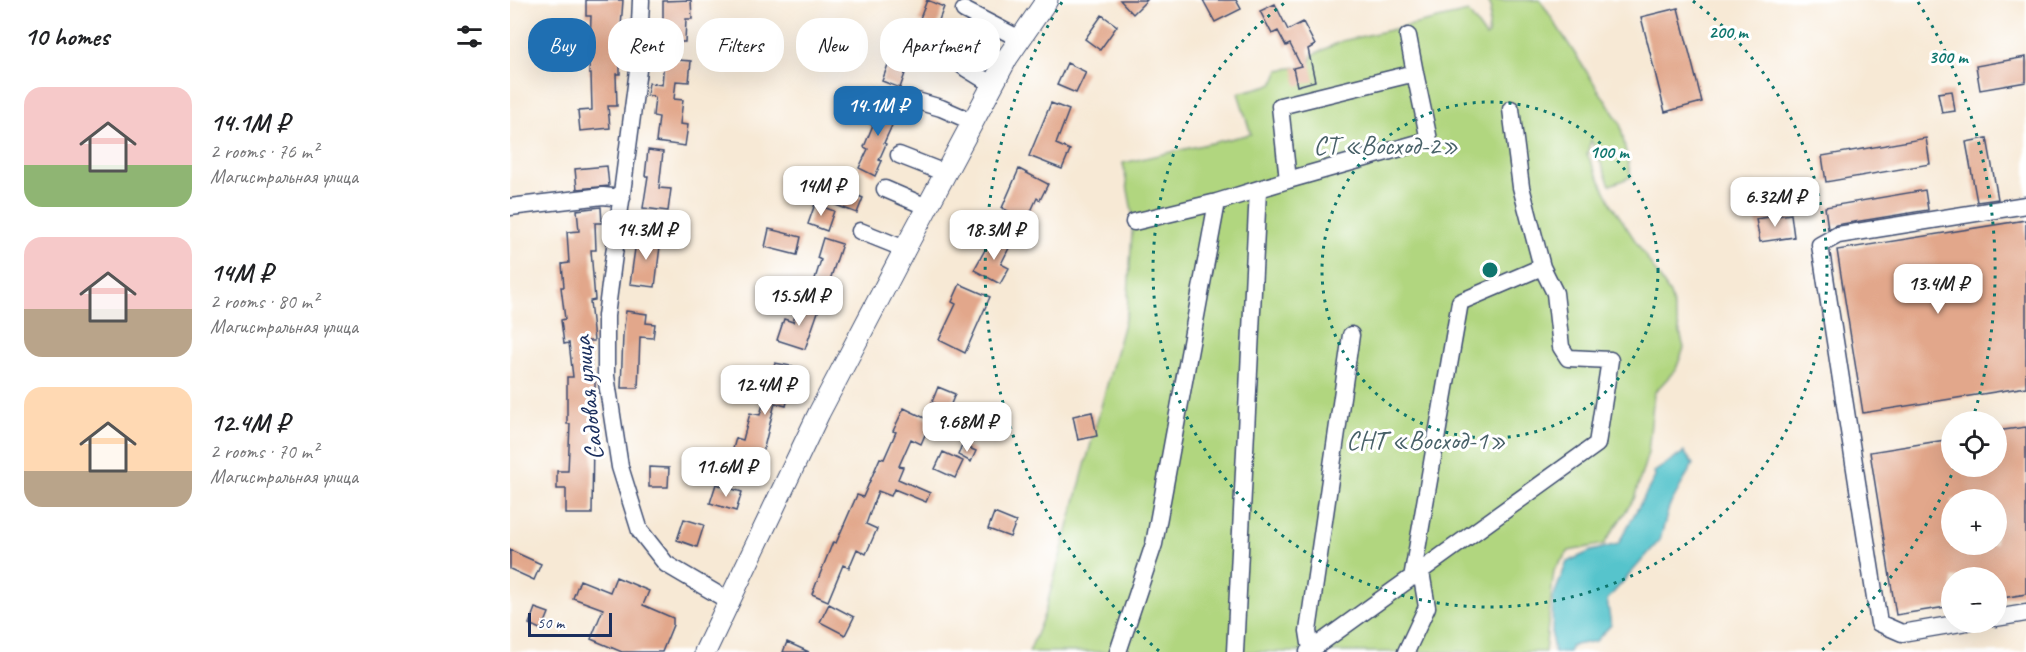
<!DOCTYPE html>
<html lang="en">
<head>
<meta charset="utf-8">
<style>
	body { margin:0; font-family:Caveat,sans-serif; background:#f2f2f2; color:#202124; height:100vh; display:flex; flex-direction:column; font-size:22px; white-space:nowrap }
	* { box-sizing:border-box; margin:0 }
	p { font-size:20px; color:#757577 }
	.icon { flex:none; width:33px; height:33px; fill:none; stroke:currentColor; stroke-width:2; stroke-linecap:round; stroke-linejoin:round }
	.map { position:relative; flex:1; overflow:hidden }
	.sheet { display:flex; flex-direction:column; background:#fff; width:510px }
	.sheet>* { flex:none }
	.banner { position:absolute; left:18px; top:18px; width:570px; height:54px; display:flex; gap:12px }
	.fabs { position:absolute; left:1431px; top:411px; display:grid; gap:12px }
	.fabs a { display:grid; place-items:center; width:66px; height:66px; border-radius:50%; background:#fff; box-shadow:0 6px 24px #0002; font-size:30px }
	.scale { position:absolute; left:18px; bottom:15px; width:84px; box-sizing:border-box; padding-left:6px; border:3px solid #1b2f5e; border-top:0; font-size:16px; line-height:21px; white-space:nowrap; color:#1b2f5e; -webkit-text-stroke:4px #fff; paint-order:stroke }
	.price { position:absolute; translate:-50% -51px; padding:0 14px; border-radius:12px; background:#fff; color:#222; font-size:20px; line-height:39px; filter:drop-shadow(0 2px 3px #0008) }
	.price::after { content:''; position:absolute; left:50%; top:36px; width:18px; height:14px; margin-left:-9px; background:inherit; clip-path:polygon(0 0,100% 0,50% 100%) }
	.price.selected { background:#1f6fb2; color:#fff }
	ul { padding:0; list-style:none }
	li { display:flex; align-items:center; gap:18px; height:150px; padding:0 24px }
	li span { display:grid; place-items:center; flex:none; width:168px; height:120px; border-radius:18px; color:#555 }
	li>.icon { margin-inline-start:auto }
	span .icon { width:72px; height:72px; fill:#fffc; stroke-width:1 }
	li b { font-size:26px }
	h2 { display:flex; justify-content:space-between; align-items:center; height:72px; padding:0 24px; font-size:26px }
	.chip { padding:0 21px; border-radius:24px; background:#fff; box-shadow:0 6px 24px #0002; font-size:21px; line-height:54px }
	.chip.selected { background:#1f6fb2; color:#fff }
	main { display:flex; flex:1; min-height:0 }
	.map>svg:first-child { display:block }
	.green { fill:#b1d67f; stroke:#66826e; stroke-width:1.5 }
	.water { fill:#57c4cc; stroke:#397a95; stroke-width:1.5 }
	.building { fill:#e2a78b; fill-rule:evenodd }
	.lines { fill:none; stroke-linecap:round; stroke-linejoin:round }
	.minor-casing { stroke:#3c4b70; stroke-width:19 }
	.major-casing { stroke:#3c4b70; stroke-width:23 }
	.minor { stroke:#fff; stroke-width:16 }
	.major { stroke:#fff; stroke-width:21 }
	.ring { fill:none; stroke:#0f766e; stroke-width:3; stroke-dasharray:3 6 }
	.labels { text-anchor:middle; dominant-baseline:central; stroke-width:6; stroke-linejoin:round; paint-order:stroke }
	.park-label { font-size:26px; fill:#486168; stroke:#fff }
	.street-label { font-size:26px; fill:#1b2f5e; stroke:#fff }
	.centre { fill:#0f766e; stroke:#fff; stroke-width:3 }
	.ring-label { font-size:18px; text-anchor:middle; font-weight:bold; fill:#0f766e; stroke:#fff; stroke-width:6; stroke-linejoin:round; paint-order:stroke }
</style>
</head>
<body>
<main>
<section class="sheet">
<h2>10 homes<svg class="icon" aria-label="filters" viewBox="0 0 24 24"><path d="M4 7h16M4 17h16"/><circle cx="9" cy="7" r="2"/><circle cx="15" cy="17" r="2"/></svg></h2>
<ul>
<li><span style="background:linear-gradient(#f6c9c9 65%,#8fb573 0)"><svg class="icon" aria-label="home" viewBox="0 0 24 24"><path d="M3 11l9-7 9 7M6 9v11h12V9"/></svg></span><div><b>14.1M ₽</b><p>2 rooms · 76 m²</p><p>Магистральная улица</p></div></li>
<li><span style="background:linear-gradient(#f6c9c9 60%,#b9a48a 0)"><svg class="icon" aria-label="home" viewBox="0 0 24 24"><path d="M3 11l9-7 9 7M6 9v11h12V9"/></svg></span><div><b>14M ₽</b><p>2 rooms · 80 m²</p><p>Магистральная улица</p></div></li>
<li><span style="background:linear-gradient(#ffd9b3 70%,#b9a48a 0)"><svg class="icon" aria-label="home" viewBox="0 0 24 24"><path d="M3 11l9-7 9 7M6 9v11h12V9"/></svg></span><div><b>12.4M ₽</b><p>2 rooms · 70 m²</p><p>Магистральная улица</p></div></li>
</ul>
</section>
<div class="map">
<svg width="1516" height="652" viewBox="0 0 1516 652">
	<rect width="100%" height="100%" fill="#fff"/>
	<filter id="ink" filterUnits="userSpaceOnUse"><feTurbulence type="fractalNoise" baseFrequency=".0167" numOctaves="2"/><feDisplacementMap in="SourceGraphic" scale="12" xChannelSelector="R" yChannelSelector="G"/><feConvolveMatrix kernelMatrix="1 2 1 2 8 2 1 2 1" color-interpolation-filters="sRGB"/></filter>
	<filter id="wash" filterUnits="userSpaceOnUse"><feTurbulence type="fractalNoise" baseFrequency=".008" numOctaves="4" result="noise"/><feDisplacementMap in="SourceGraphic" scale="24" xChannelSelector="R" yChannelSelector="G"/><feGaussianBlur stdDeviation="1.35" result="paint"/><feColorMatrix in="noise" values="0 0 0 0 0 0 0 0 0 0 0 0 0 0 0 0 0 1.4 0 .05"/><feComposite in="paint" operator="in"/></filter>
	<g filter="url(#wash)">
		<rect width="100%" height="100%" fill="#f7e9d5"/>
		<path class="green" d="M 977,0 L 1030,0 L 1110,123 L 1121,177 L 1100,185 L 1081,140 L 1077,154 L 1102,205 L 1160,294 L 1174,348 L 1166,369 L 1144,393 L 1138,453 L 1124,499 L 1094,544 L 1059,551 L 1044,570 L 1035,652 L 519,652 L 534,615 L 617,312 L 623,217 L 613,163 L 741,134 L 728,93 L 763,84 L 769,70 L 800,65 L 802,55 L 832,41 L 958,12 L 976,37 L 978,35 L 981,6 Z"/>
		<path class="water" d="M 1174,452 L 1183,464 L 1159,507 L 1150,540 L 1097,600 L 1101,625 L 1086,641 L 1060,646 L 1059,652 L 1044,652 L 1042,639 L 1043,598 L 1057,562 L 1081,551 L 1108,544 L 1145,477 L 1144,472 Z"/>
		<g id="blocks">
			<path class="building" d="M 76,0 L 113,0 L 109,54 L 110,54 L 110,74 L 106,74 L 107,106 L 98,106 L 100,128 L 70,131 L 68,111 L 82,110 L 81,74 L 79,74 L 81,16 L 76,16 Z
				M 181,0 L 182,19 L 176,19 L 175,42 L 153,42 L 153,1 Z
				M 417,0 L 434,7 L 426,28 L 409,21 Z
				M 610,0 L 637,0 L 623,14 Z
				M 693,0 L 726,0 L 731,9 L 705,22 Z
				M 765,4 L 778,30 L 793,22 L 805,45 L 798,49 L 805,81 L 787,86 L 783,68 L 791,66 L 780,44 L 776,46 L 768,31 L 762,34 L 750,11 Z
				M 1168,8 L 1192,102 L 1155,112 L 1131,17 Z
				M 592,15 L 607,26 L 590,50 L 575,39 Z
				M 407,38 L 421,45 L 421,51 L 423,55 L 420,61 L 400,52 Z
				M 1516,57 L 1516,82 L 1470,90 L 1466,66 Z
				M 154,59 L 181,61 L 179,82 L 166,81 L 164,99 L 173,100 L 170,124 L 178,125 L 175,146 L 146,142 L 149,117 L 143,116 L 145,97 L 137,95 L 139,83 L 152,85 Z
				M 379,62 L 397,68 L 390,88 L 372,81 Z
				M 557,63 L 576,72 L 566,93 L 547,85 Z
				M 1442,91 L 1445,111 L 1432,113 L 1428,93 Z
				M 369,101 L 389,110 L 374,143 L 376,144 L 369,160 L 372,161 L 365,176 L 349,168 L 358,149 L 354,147 L 363,125 L 360,124 Z
				M 541,103 L 559,110 L 546,144 L 560,150 L 552,169 L 519,156 Z
				M 1416,138 L 1420,164 L 1316,182 L 1312,156 Z
				M 1477,138 L 1488,199 L 1467,202 L 1456,142 Z
				M 138,150 L 153,152 L 149,188 L 161,189 L 158,211 L 133,208 L 138,176 L 135,176 Z
				M 97,166 L 99,186 L 67,189 L 65,169 Z
				M 509,169 L 538,184 L 530,200 L 527,198 L 517,220 L 492,208 Z
				M 329,188 L 353,198 L 347,213 L 323,204 Z
				M 1415,190 L 1418,210 L 1326,225 L 1318,229 L 1315,207 Z
				M 305,204 L 324,211 L 317,231 L 298,224 Z
				M 91,207 L 92,223 L 85,223 L 86,250 L 81,250 L 85,300 L 80,301 L 84,341 L 78,341 L 83,378 L 85,378 L 85,398 L 82,398 L 81,436 L 83,436 L 82,514 L 56,514 L 56,489 L 47,489 L 47,471 L 58,471 L 60,424 L 57,424 L 57,377 L 63,377 L 59,343 L 54,344 L 51,320 L 55,319 L 51,287 L 54,287 L 52,264 L 59,263 L 57,232 L 69,231 L 67,210 Z
				M 1281,214 L 1284,237 L 1250,242 L 1246,219 Z
				M 1516,220 L 1516,387 L 1353,413 L 1327,250 Z
				M 259,229 L 291,237 L 287,255 L 255,247 Z
				M 127,235 L 151,238 L 145,287 L 120,284 Z
				M 482,237 L 500,246 L 491,264 L 499,268 L 490,284 L 464,270 Z
				M 313,238 L 332,244 L 317,289 L 303,285 L 311,260 L 307,258 Z
				M 450,284 L 480,297 L 455,353 L 429,340 L 446,304 L 442,302 Z
				M 290,302 L 309,309 L 295,349 L 267,340 L 274,319 L 283,322 Z
				M 116,311 L 137,314 L 136,323 L 145,324 L 143,338 L 130,337 L 128,388 L 111,388 L 113,335 Z
				M 265,363 L 286,367 L 276,406 L 265,403 L 250,464 L 221,456 L 226,438 L 233,440 L 240,413 L 250,415 Z
				M 428,387 L 445,394 L 439,409 L 422,402 Z
				M 394,408 L 421,421 L 411,444 L 401,439 L 389,466 L 393,467 L 388,479 L 420,493 L 416,502 L 384,489 L 381,496 L 368,491 L 356,524 L 367,529 L 356,554 L 347,549 L 339,568 L 333,565 L 318,601 L 302,594 L 323,542 L 326,543 L 347,495 L 353,497 L 370,458 L 374,459 L 386,432 L 383,431 Z
				M 582,412 L 587,436 L 568,440 L 563,416 Z
				M 432,413 L 444,420 L 440,429 L 428,423 Z
				M 1516,427 L 1516,594 L 1486,599 L 1486,578 L 1442,578 L 1442,606 L 1386,615 L 1360,452 L 1442,439 L 1442,466 L 1486,466 L 1486,431 ZM 1442,500 L 1486,500 L 1486,544 L 1442,544 Z
				M 452,445 L 466,451 L 461,462 L 448,455 Z
				M 433,452 L 453,461 L 445,478 L 425,469 Z
				M 139,467 L 159,468 L 158,487 L 139,487 Z
				M 206,484 L 232,492 L 226,511 L 200,503 Z
				M 484,513 L 506,522 L 500,537 L 478,529 Z
				M 174,519 L 194,525 L 187,547 L 167,540 Z
				M 0,550 L 31,564 L 24,580 L 0,569 Z
				M 106,577 L 139,591 L 133,605 L 163,618 L 163,625 L 152,652 L 112,652 L 81,639 L 93,609 L 63,598 L 70,580 L 100,592 Z
				M 319,604 L 344,617 L 335,635 L 310,622 Z
				M 25,608 L 39,613 L 32,630 L 19,624 Z
				M 277,642 L 299,652 L 273,652 Z"/>
		</g>
	</g>
	<g filter="url(#ink)">
		<use href="#blocks" fill-opacity="0" stroke="#3c4b70" stroke-width="1.5"/>
		<g class="lines">
			<defs>
				<path id="minor" d="M 131,0 L 128,70 L 96,316 L 96,376 L 110,467 L 130,531 L 156,564 L 219,601
					M 454,10 L 510,39
					M 431,48 L 457,69 L 483,85
					M 407,101 L 431,108 L 463,122
					M 389,155 L 435,173
					M 778,180 L 919,140 L 905,73
					M 375,189 L 417,207
					M 0,207 L 93,196 L 112,198
					M 624,222 L 707,202
					M 350,231 L 395,249
					M 902,578 L 950,302 L 1032,267
					M 1486,618 L 1516,613
					M 1457,622 L 1392,633 L 1369,623 L 1310,245 L 1328,235 L 1516,205
					M 801,650 L 798,631 L 841,335
					M 608,652 L 644,544 L 707,202 L 778,180 L 770,106 L 905,73 L 898,36
					M 725,652 L 748,190
					M 798,652 L 1087,444 L 1100,360 L 1058,358 L 1051,347 L 1045,293 L 1032,267 L 1011,187 L 1001,109
					M 896,652 L 917,607 L 911,572"/>
				<path id="major" d="M 195,652 L 309,413 L 395,249 L 497,58 L 537,0"/>
			</defs>
			<use href="#minor" class="minor-casing"/>
			<use href="#major" class="major-casing"/>
			<use href="#minor" class="minor"/>
			<use href="#major" class="major"/>
		</g>
	</g>
	<g class="ring">
		<circle cx="980" cy="270" r="168"/>
		<path d="M1183 1A337 337 0 1 1 777 1"/>
		<path d="M1445 467A505 505 0 0 1 1311 651M649 651A505 505 0 0 1 552 2M1408 2A505 505 0 0 1 1463 418"/>
	</g>
	<g class="labels">
		<g class="park-label">
			<text x="876" y="145">СТ «Восход-2»</text>
			<text x="916" y="440">СНТ «Восход-1»</text>
		</g>
		<g class="street-label">
			<text transform="translate(78 398) rotate(-96)">Садовая улица</text>
		</g>
	</g>
	<circle cx="980" cy="270" r="9" class="centre"/>
	<g class="ring-label">
		<text x="1218" y="38">200 m</text>
		<text x="1438" y="63">300 m</text>
		<text x="1099" y="158">100 m</text>
	</g>
</svg>
<div class="fabs">
<a><svg class="icon" aria-label="locate" viewBox="0 0 24 24"><circle cx="12" cy="12" r="6"/><path d="M12 2v4M12 18v4M2 12h4M18 12h4"/></svg></a>
<a>+</a>
<a>−</a>
</div>
<div class="scale">50 m</div>
<b class="price selected" style="left:368px;top:137px">14.1M ₽</b>
<b class="price" style="left:311px;top:217px">14M ₽</b>
<b class="price" style="left:1265px;top:228px">6.32M ₽</b>
<b class="price" style="left:136px;top:261px">14.3M ₽</b>
<b class="price" style="left:484px;top:261px">18.3M ₽</b>
<b class="price" style="left:1428px;top:315px">13.4M ₽</b>
<b class="price" style="left:289px;top:327px">15.5M ₽</b>
<b class="price" style="left:255px;top:416px">12.4M ₽</b>
<b class="price" style="left:457px;top:453px">9.68M ₽</b>
<b class="price" style="left:216px;top:498px">11.6M ₽</b>
<div class="banner">
<a class="chip selected">Buy</a>
<a class="chip">Rent</a>
<a class="chip">Filters</a>
<a class="chip">New</a>
<a class="chip">Apartment</a>
</div>
</div>
</main>
</body>
</html>
